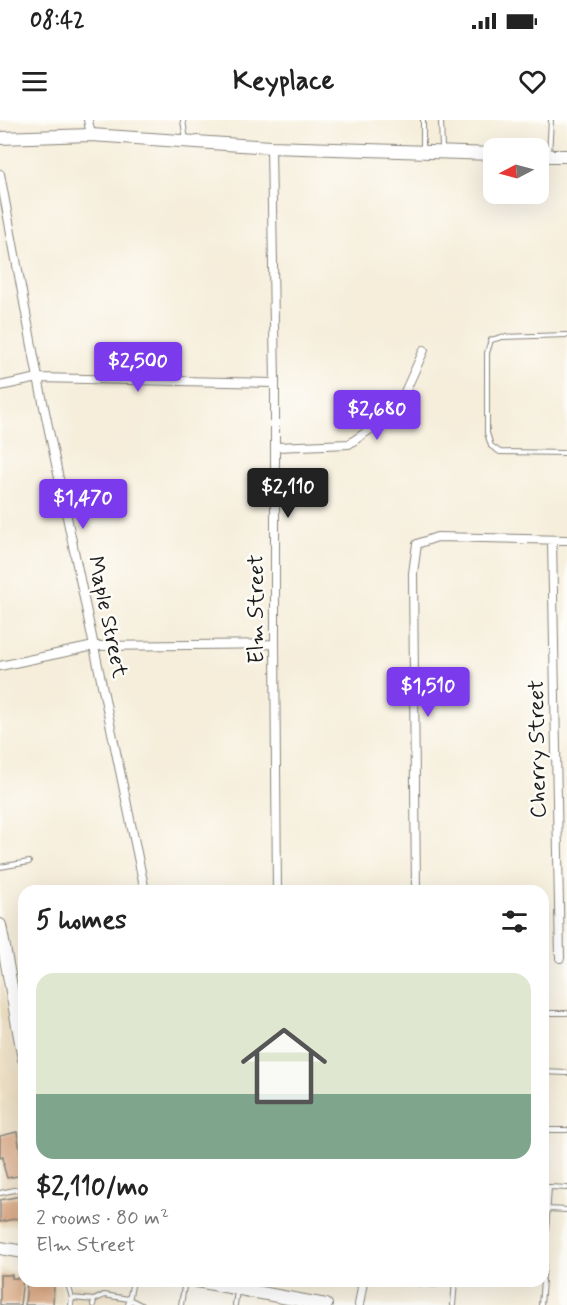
<!DOCTYPE html>
<html lang="en">
<head>
<meta charset="utf-8">
<style>
	body { margin:0; font-family:Mynerve,sans-serif; background:#f2f2f2; color:#222; height:100vh; display:flex; flex-direction:column; font-size:22px; white-space:nowrap }
	* { box-sizing:border-box; margin:0 }
	p { font-size:20px; color:#767676 }
	.icon { flex:none; width:33px; height:33px; fill:none; stroke:currentColor; stroke-width:2; stroke-linecap:round; stroke-linejoin:round }
	.map { position:relative; flex:1; overflow:hidden }
	.side { position:absolute; left:18px; top:765px; width:531px; height:402px; display:flex; flex-direction:column; background:#fff; border-radius:18px; box-shadow:0 6px 24px #0002 }
	.side>* { flex:none }
	.needle { width:39px; rotate:264deg }
	.tools { position:absolute; left:483px; top:18px; display:grid; gap:12px }
	.tools a { display:grid; place-items:center; width:66px; height:66px; border-radius:12px; background:#fff; box-shadow:0 6px 24px #0002; font-size:30px }
	.price { position:absolute; translate:-50% -51px; padding:0 14px; border-radius:6px; background:#7c3aed; color:#fff; font-size:20px; line-height:39px; filter:drop-shadow(0 2px 3px #0008) }
	.price::after { content:''; position:absolute; left:50%; top:36px; width:18px; height:14px; margin-left:-9px; background:inherit; clip-path:polygon(0 0,100% 0,50% 100%) }
	.price.selected { background:#222; color:#fff }
	ul { padding:0; list-style:none }
	li { display:grid; align-content:center; gap:12px; height:318px; padding:0 18px }
	li+li { border-top:2px solid #e0e0e0 }
	li span { display:grid; place-items:center; height:186px; border-radius:18px; color:#555 }
	li>.icon { margin-inline-start:auto }
	span .icon { width:108px; height:108px; fill:#fffc; stroke-width:1 }
	li b { font-size:26px }
	h2 { display:flex; justify-content:space-between; align-items:center; height:72px; padding:0 18px; font-size:26px }
	.status { display:flex; justify-content:space-between; align-items:center; height:42px; padding:0 30px; background:#fff; direction:ltr }
	.status svg { height:16px; fill:currentColor }
	header { display:flex; justify-content:space-between; align-items:center; height:78px; padding:0 18px; background:#fff; font-size:27px; font-weight:800 }
	.map>svg:first-child { display:block }
	.built { fill:#e9d9ba }
	.building { fill:#d2966a }
	.lines { fill:none; stroke-linecap:round; stroke-linejoin:round }
	.lane-casing { stroke:#89857c; stroke-width:6 }
	.street-casing { stroke:#89857c; stroke-width:10 }
	.secondary-casing { stroke:#89857c; stroke-width:14 }
	.primary-casing { stroke:#89857c; stroke-width:14 }
	.lane { stroke:#fff; stroke-width:4 }
	.street { stroke:#fff; stroke-width:8 }
	.secondary { stroke:#fff; stroke-width:12 }
	.primary { stroke:#fff; stroke-width:12 }
	.labels { text-anchor:middle; dominant-baseline:central; stroke-width:5; stroke-linejoin:round; paint-order:stroke }
	.street-label { font-size:22px; fill:#1c1c1c; stroke:#fdfcf7 }
</style>
</head>
<body>
<div class="status"><b>08:42</b><svg viewBox="0 0 49 12"><path d="M0 12V9h3v3zM5 12V6h3v6zM10 12V3h3v9zM15 12V0h3v12zM26 1h20v11H26zM47 4h2v5h-2z"/></svg></div>
<header><svg class="icon" aria-label="menu" viewBox="0 0 24 24"><path d="M4 6h16M4 12h16M4 18h16"/></svg>Keyplace<svg class="icon" aria-label="heart" viewBox="0 0 24 24"><path d="M12 20l-8-8c-3-5 5-10 8-4 3-6 11-1 8 4z"/></svg></header>
<div class="map">
<svg width="567" height="1185" viewBox="0 0 567 1185">
	<rect width="100%" height="100%" fill="#fdfcf7"/>
	<filter id="ink" filterUnits="userSpaceOnUse"><feTurbulence type="fractalNoise" baseFrequency=".0167" numOctaves="2"/><feDisplacementMap in="SourceGraphic" scale="12" xChannelSelector="R" yChannelSelector="G"/><feConvolveMatrix kernelMatrix="1 2 1 2 8 2 1 2 1" color-interpolation-filters="sRGB"/></filter>
	<filter id="wash" filterUnits="userSpaceOnUse"><feTurbulence type="fractalNoise" baseFrequency=".008" numOctaves="4" result="noise"/><feDisplacementMap in="SourceGraphic" scale="24" xChannelSelector="R" yChannelSelector="G"/><feGaussianBlur stdDeviation="1.35" result="paint"/><feColorMatrix in="noise" values="0 0 0 0 0 0 0 0 0 0 0 0 0 0 0 0 0 1.4 0 .05"/><feComposite in="paint" operator="in"/></filter>
	<g filter="url(#wash)">
		<rect width="100%" height="100%" fill="#f6eedb"/>
		<path class="built" d="M 0,854 L 8,892 L 24,888 L 24,1103 L 0,1107 Z
			M 0,1149 L 24,1154 L 24,1161 L 61,1162 L 63,1185 L 0,1185 Z
			M 72,1164 L 140,1174 L 138,1185 L 71,1185 Z"/>
		<g id="blocks">
			<path class="building" d="M 17,1012 L 24,1055 L 7,1058 L 3,1044 L 4,1044 L 3,1037 L 0,1038 L 0,1016 Z
				M 21,1076 L 24,1097 L 0,1102 L 0,1080 Z
				M 0,1155 L 12,1155 L 12,1158 L 23,1159 L 20,1185 L 0,1185 Z
				M 27,1161 L 54,1165 L 53,1185 L 25,1185 Z
				M 393,1161 L 436,1161 L 435,1167 L 393,1163 Z"/>
		</g>
	</g>
	<g filter="url(#ink)">
		<use href="#blocks" fill-opacity="0" stroke="#89857c" stroke-width="1.5"/>
		<g class="lines">
			<defs>
				<path id="lane" d="M 183,0 L 186,20
					M 441,0 L 442,29
					M 423,29 L 423,0
					M 549,35 L 551,0
					M 567,215 L 502,217 L 491,220 L 487,233 L 487,313 L 491,326 L 500,332 L 567,333
					M 0,747 L 29,742
					M 543,893 L 567,893
					M 543,952 L 567,953
					M 543,1010 L 567,1010
					M 543,1067 L 549,1067 L 543,1157
					M 550,1067 L 567,1068
					M 0,1073 L 24,1068
					M 548,1089 L 567,1090
					M 67,1161 L 72,1178 L 71,1185
					M 72,1178 L 94,1180
					M 93,1185 L 94,1180 L 104,1175 L 129,1179 L 141,1185
					M 128,1185 L 133,1161
					M 181,1185 L 185,1161
					M 235,1185 L 237,1171
					M 453,1185 L 455,1161
					M 541,1185 L 543,1161"/>
				<path id="street" d="M 88,0 L 91,15
					M 271,27 L 275,263 L 275,524 L 277,771
					M 0,54 L 38,258 L 145,771
					M 0,266 L 38,258 L 275,263
					M 276,327 L 349,324 L 375,306 L 404,274 L 424,230
					M 552,420 L 560,838
					M 0,546 L 94,526 L 275,524
					M 416,771 L 413,453 L 417,424 L 437,417 L 567,420
					M 359,1185 L 363,1161"/>
				<path id="secondary" d="M 0,18 L 91,15 L 271,27 L 494,34
					M 538,36 L 567,36
					M 0,805 L 24,939"/>
				<path id="primary" d="M 0,1128 L 24,1132
					M 197,1161 L 326,1185"/>
			</defs>
			<use href="#lane" class="lane-casing"/>
			<use href="#street" class="street-casing"/>
			<use href="#secondary" class="secondary-casing"/>
			<use href="#primary" class="primary-casing"/>
			<use href="#lane" class="lane"/>
			<use href="#street" class="street"/>
			<use href="#secondary" class="secondary"/>
			<use href="#primary" class="primary"/>
		</g>
	</g>
	<g class="labels">
		<g class="street-label">
			<text transform="translate(257 489) rotate(-90)">Elm Street</text>
			<text transform="translate(107 497) rotate(78)">Maple Street</text>
			<text transform="translate(538 629) rotate(-91)">Cherry Street</text>
		</g>
	</g>
</svg>
<div class="tools">
<a><svg class="needle" viewBox="-14 -14 28 28"><path d="M0-13l5 13h-10z" fill="#e53935"/><path d="M0 13l5-13h-10z" fill="#767676"/></svg></a>
</div>
<b class="price" style="left:138px;top:273px">$2,500</b>
<b class="price" style="left:377px;top:321px">$2,680</b>
<b class="price selected" style="left:288px;top:399px">$2,110</b>
<b class="price" style="left:83px;top:410px">$1,470</b>
<b class="price" style="left:428px;top:598px">$1,510</b>
<section class="side">
<h2>5 homes<svg class="icon" aria-label="filters" viewBox="0 0 24 24"><path d="M4 7h16M4 17h16"/><circle cx="9" cy="7" r="2"/><circle cx="15" cy="17" r="2"/></svg></h2>
<ul>
<li><span style="background:linear-gradient(#dfe7d0 65%,#7fa58c 0)"><svg class="icon" aria-label="home" viewBox="0 0 24 24"><path d="M3 11l9-7 9 7M6 9v11h12V9"/></svg></span><div><b>$2,110/mo</b><p>2 rooms · 80 m²</p><p>Elm Street</p></div></li>
</ul>
</section>
</div>
</body>
</html>
